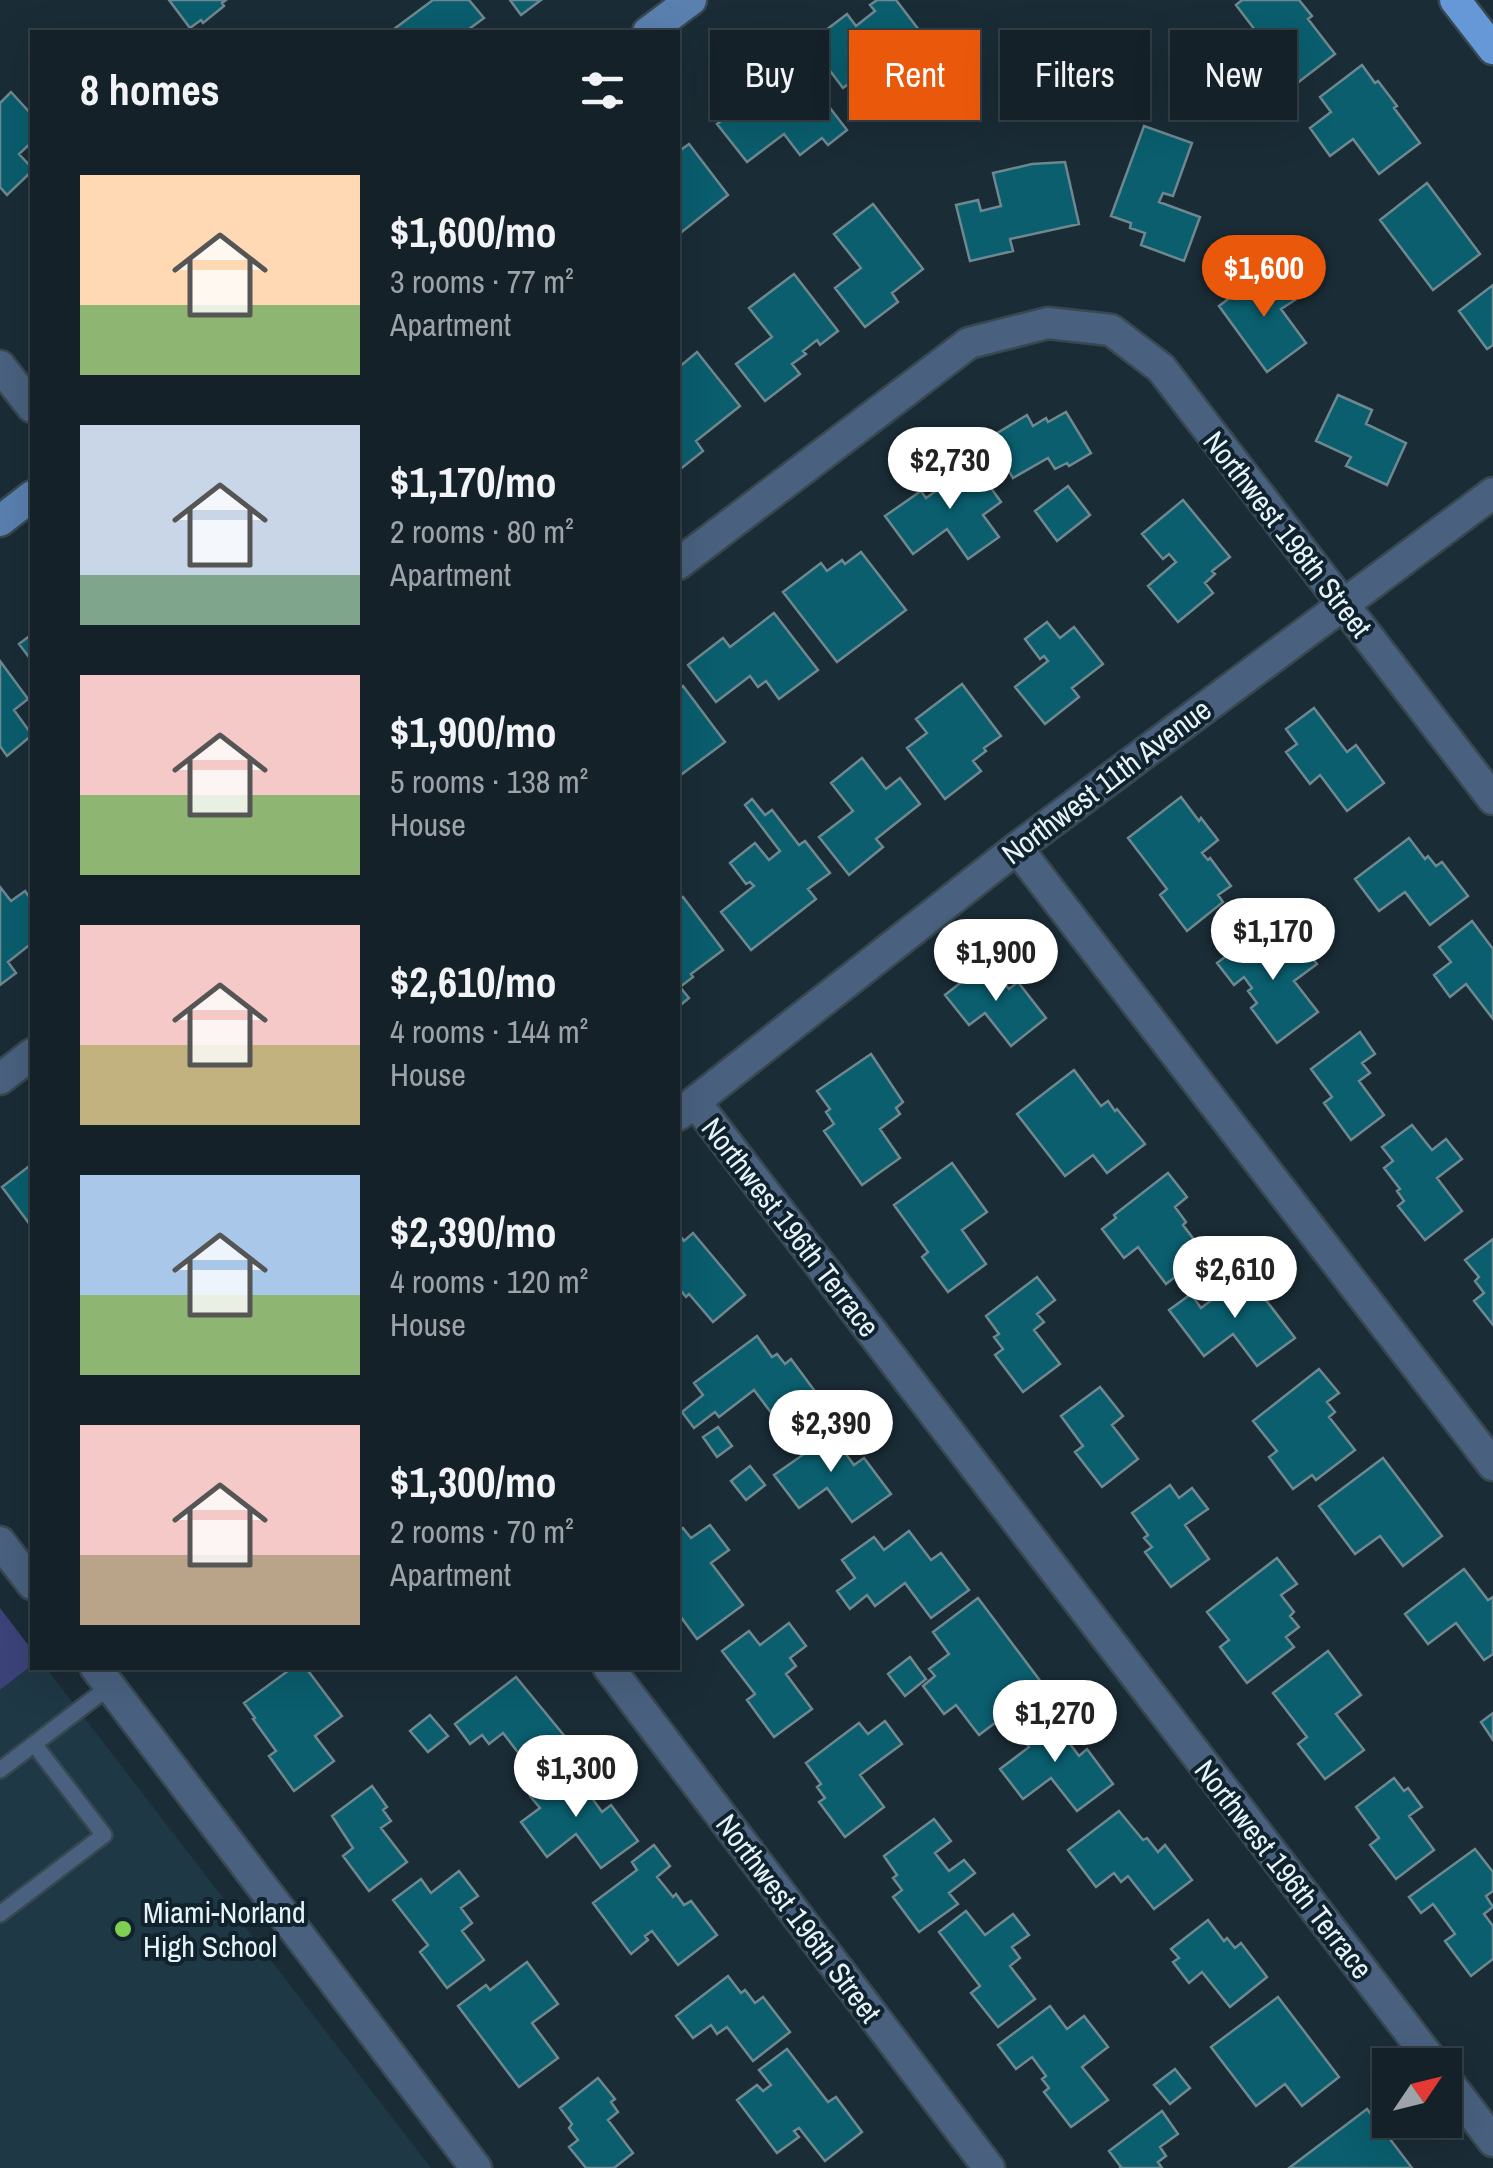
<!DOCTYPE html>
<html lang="en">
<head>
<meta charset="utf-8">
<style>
	body { margin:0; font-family:"Archivo Narrow",sans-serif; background:#212e34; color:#f1f3f6; height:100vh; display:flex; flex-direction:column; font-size:38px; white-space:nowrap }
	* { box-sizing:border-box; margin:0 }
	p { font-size:32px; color:#9da3a8 }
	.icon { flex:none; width:55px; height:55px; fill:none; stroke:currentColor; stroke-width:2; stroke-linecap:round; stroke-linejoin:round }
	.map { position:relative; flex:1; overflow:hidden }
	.sheet { position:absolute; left:30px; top:30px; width:650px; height:1640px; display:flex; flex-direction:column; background:#142128; border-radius:0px; box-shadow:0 10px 40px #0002,0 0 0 2px #333e45 }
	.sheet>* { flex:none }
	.banner { position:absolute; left:710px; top:30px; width:632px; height:90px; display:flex; gap:20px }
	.needle { width:65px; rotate:55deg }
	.tools { position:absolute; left:1372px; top:2048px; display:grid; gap:20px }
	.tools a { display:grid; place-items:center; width:90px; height:90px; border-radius:0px; background:#142128; box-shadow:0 10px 40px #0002,0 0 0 2px #333e45; font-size:50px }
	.price { position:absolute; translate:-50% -85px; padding:0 22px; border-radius:35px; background:#fff; color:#222; font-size:32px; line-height:65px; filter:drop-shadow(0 2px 5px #0008) }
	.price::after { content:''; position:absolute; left:50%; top:60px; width:30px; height:22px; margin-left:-15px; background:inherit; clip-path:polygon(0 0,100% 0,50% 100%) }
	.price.active { background:#ea580c; color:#fff }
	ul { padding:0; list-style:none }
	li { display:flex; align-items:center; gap:30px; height:250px; padding:0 50px }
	li span { display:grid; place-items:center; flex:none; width:280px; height:200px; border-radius:0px; color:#555 }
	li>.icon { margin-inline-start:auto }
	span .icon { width:120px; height:120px; fill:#fffc; stroke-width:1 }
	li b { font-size:42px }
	h2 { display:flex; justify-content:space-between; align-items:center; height:120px; padding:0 50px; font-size:42px }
	.chip { padding:0 35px; border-radius:0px; background:#142128; box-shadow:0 10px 40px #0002,0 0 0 2px #333e45; font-size:35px; line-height:90px }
	.chip.active { background:#ea580c; color:#fff }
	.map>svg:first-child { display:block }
	.built { fill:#1f3846 }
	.green { fill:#3b4379 }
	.building { fill:#0a5e6e; stroke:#6f888f; stroke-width:2.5 }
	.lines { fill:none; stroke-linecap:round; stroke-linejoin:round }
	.lane-casing { stroke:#374851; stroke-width:20 }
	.street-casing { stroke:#374851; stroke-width:35 }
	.secondary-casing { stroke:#374851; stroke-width:35 }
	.primary-casing { stroke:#374851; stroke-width:35 }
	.lane { stroke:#49617f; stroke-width:15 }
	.street { stroke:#49617f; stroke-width:30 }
	.secondary { stroke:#5a80b0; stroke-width:30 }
	.primary { stroke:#6697d6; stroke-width:30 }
	.poi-dot { fill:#7fd052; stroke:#10222c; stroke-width:4 }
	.labels { text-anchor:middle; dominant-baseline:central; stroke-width:8; stroke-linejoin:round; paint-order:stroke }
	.street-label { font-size:30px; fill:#e7f3fa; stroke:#10222c }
	.poi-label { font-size:30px; fill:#e7f3fa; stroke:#10222c; text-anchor:start }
</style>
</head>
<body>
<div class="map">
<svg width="1493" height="2168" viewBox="0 0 1493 2168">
	<rect width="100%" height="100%" fill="#1a2c36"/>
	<path class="built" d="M 32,1665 L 32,1668 L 46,1668 L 431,2168 L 0,2168 L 0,1690 Z"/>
	<path class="green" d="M 0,1608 L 32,1650 L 32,1665 L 0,1690 Z"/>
	<path class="building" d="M 169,0 L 226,0 L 222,3 L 224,6 L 203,23 L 201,20 L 190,28 Z
		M 433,0 L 469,0 L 484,18 L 465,32 L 390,32 Z
		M 510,0 L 541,0 L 521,15 Z
		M 877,0 L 896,0 L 919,30 L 887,55 L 890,59 L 871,73 L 868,69 L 843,88 L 809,43 L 847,14 L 856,26 L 875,11 L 870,5 Z
		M 1242,0 L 1299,0 L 1312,16 L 1308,19 L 1335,54 L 1296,84 L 1236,5 Z
		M 790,56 L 847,130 L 828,145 L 822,138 L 800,155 L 784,134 L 747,162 L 717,124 L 750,99 L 747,96 L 776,74 L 773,69 Z
		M 1362,65 L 1375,83 L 1378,81 L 1397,106 L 1394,108 L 1420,143 L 1379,174 L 1353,139 L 1330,156 L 1310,128 L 1331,112 L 1320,97 Z
		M 11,92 L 32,115 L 32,142 L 19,154 L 32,168 L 32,171 L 7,195 L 0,187 L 0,103 Z
		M 1144,126 L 1192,143 L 1173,196 L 1163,193 L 1159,202 L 1200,217 L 1184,261 L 1141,245 L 1145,233 L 1130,228 L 1131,223 L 1111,216 Z
		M 689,144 L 728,195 L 678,235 L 678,152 Z
		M 1065,162 L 1079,224 L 1010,239 L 1013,251 L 970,261 L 956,205 L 978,200 L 981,211 L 1001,206 L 993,173 L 1032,164 Z
		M 1427,183 L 1480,254 L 1433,290 L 1380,220 Z
		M 873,204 L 923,269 L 892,293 L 898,302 L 865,327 L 835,288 L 861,268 L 834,234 Z
		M 1265,271 L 1275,283 L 1280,280 L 1295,300 L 1281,309 L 1306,343 L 1267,372 L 1219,306 Z
		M 794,274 L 838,331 L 820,345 L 817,340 L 803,351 L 806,354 L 792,364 L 800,374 L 765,401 L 736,364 L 772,337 L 749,308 Z
		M 1493,285 L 1493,345 L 1487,349 L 1459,311 Z
		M 697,352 L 740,406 L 696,441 L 703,451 L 678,471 L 678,368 Z
		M 1338,395 L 1372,410 L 1366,424 L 1406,443 L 1387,485 L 1346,466 L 1351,457 L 1316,441 Z
		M 1066,412 L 1091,453 L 1069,466 L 1067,463 L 1055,469 L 1048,458 L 1013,478 L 989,438 L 1027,415 L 1033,426 L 1046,418 L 1048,422 Z
		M 966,453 L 1001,502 L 983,515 L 999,537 L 968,559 L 947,529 L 913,554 L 885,516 L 921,491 L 926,498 L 953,479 L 945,468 Z
		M 1068,486 L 1090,515 L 1057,541 L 1035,511 Z
		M 1183,500 L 1230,557 L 1212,571 L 1215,574 L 1205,583 L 1213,593 L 1178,622 L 1148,586 L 1176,562 L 1169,554 L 1163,559 L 1142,534 Z
		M 861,552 L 906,610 L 837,662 L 783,592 L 821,563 L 827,571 L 842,560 L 845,564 Z
		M 774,613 L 818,670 L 779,699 L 766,681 L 758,687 L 750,676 L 716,702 L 688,665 L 723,638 L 730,647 Z
		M 1047,622 L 1060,638 L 1074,627 L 1103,664 L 1072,688 L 1079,697 L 1045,724 L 1015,687 L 1048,661 L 1044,656 L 1040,659 L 1025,639 Z
		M 32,634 L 32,661 L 19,644 Z
		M 0,661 L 28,699 L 14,710 L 32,735 L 7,756 L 0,746 Z
		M 962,684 L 1001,736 L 984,748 L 986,751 L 973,761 L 981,771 L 945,799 L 907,748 L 927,733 L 916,719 Z
		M 683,686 L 725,742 L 678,777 L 678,690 Z
		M 1314,708 L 1347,752 L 1356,745 L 1384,783 L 1347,811 L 1320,775 L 1310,784 L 1286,752 L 1297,744 L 1286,729 Z
		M 862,758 L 886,789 L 900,778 L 920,804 L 876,839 L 883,847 L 849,875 L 819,837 L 853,811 L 831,783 Z
		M 1181,797 L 1199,821 L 1201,818 L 1218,840 L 1202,853 L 1208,860 L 1210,858 L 1231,886 L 1218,895 L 1223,902 L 1187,931 L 1160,895 L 1167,889 L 1128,838 Z
		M 752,799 L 765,815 L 772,810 L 799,845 L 805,841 L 830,873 L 808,889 L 816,899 L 751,950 L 721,912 L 754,886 L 750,882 L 746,884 L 730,863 L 755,843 L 769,860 L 780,851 L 745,805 Z
		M 1409,838 L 1425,859 L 1428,856 L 1436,866 L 1442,862 L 1468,896 L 1430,925 L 1405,892 L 1379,911 L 1355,879 Z
		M 0,887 L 11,901 L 25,891 L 32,901 L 32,943 L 8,962 L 16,973 L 0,985 Z
		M 683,897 L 723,950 L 691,974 L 693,977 L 680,987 L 689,998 L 678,1007 L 678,901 Z
		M 1472,921 L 1493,949 L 1493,1019 L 1466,984 L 1450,997 L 1434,975 L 1451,962 L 1439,947 Z
		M 1257,933 L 1267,946 L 1273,940 L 1283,953 L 1299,941 L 1317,964 L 1294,981 L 1318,1012 L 1277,1043 L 1251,1008 L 1257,1003 L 1248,991 L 1252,988 L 1244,977 L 1234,985 L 1217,963 Z
		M 988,961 L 1009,989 L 1018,982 L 1046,1018 L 1011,1046 L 985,1013 L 969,1025 L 945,995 Z
		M 1360,1032 L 1375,1054 L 1362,1063 L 1370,1073 L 1359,1081 L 1384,1115 L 1351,1140 L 1324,1103 L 1332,1097 L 1311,1069 Z
		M 871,1054 L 903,1102 L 896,1108 L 900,1114 L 880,1129 L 900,1158 L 862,1185 L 824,1131 L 834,1124 L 826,1112 L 830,1109 L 817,1091 Z
		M 1074,1070 L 1101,1106 L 1108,1101 L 1115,1111 L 1117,1109 L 1145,1144 L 1107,1173 L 1093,1155 L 1065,1176 L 1017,1114 Z
		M 1412,1125 L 1432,1150 L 1446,1139 L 1462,1159 L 1437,1178 L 1462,1211 L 1425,1240 L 1398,1206 L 1404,1201 L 1397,1191 L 1400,1189 L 1384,1168 L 1393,1161 L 1382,1147 Z
		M 952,1163 L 987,1212 L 962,1230 L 986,1264 L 948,1292 L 922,1257 L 928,1252 L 894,1205 Z
		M 32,1164 L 32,1225 L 31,1226 L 2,1187 Z
		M 1168,1173 L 1187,1197 L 1175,1207 L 1186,1222 L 1183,1225 L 1205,1254 L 1166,1284 L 1138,1247 L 1124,1258 L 1102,1229 L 1116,1218 L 1114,1215 Z
		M 678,1233 L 684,1241 L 693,1233 L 745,1295 L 713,1322 L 689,1294 L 686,1297 L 678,1287 Z
		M 1493,1239 L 1493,1325 L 1474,1301 L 1484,1293 L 1475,1281 L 1479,1277 L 1465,1260 Z
		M 1246,1274 L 1295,1338 L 1257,1366 L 1233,1334 L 1204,1356 L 1169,1310 L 1191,1294 L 1201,1308 Z
		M 1037,1277 L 1055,1300 L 1037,1314 L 1044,1322 L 1034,1330 L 1060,1364 L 1023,1392 L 995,1355 L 1003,1349 L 994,1337 L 999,1334 L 986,1316 Z
		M 757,1336 L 772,1357 L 777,1354 L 785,1364 L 791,1359 L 817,1394 L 779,1423 L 754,1390 L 719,1417 L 715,1412 L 694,1428 L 682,1412 L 703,1395 L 694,1383 Z
		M 1319,1369 L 1339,1393 L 1327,1402 L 1335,1412 L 1329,1417 L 1355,1450 L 1316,1480 L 1312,1475 L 1293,1489 L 1269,1457 L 1277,1451 L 1253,1421 Z
		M 1100,1387 L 1123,1416 L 1112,1425 L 1138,1459 L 1102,1487 L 1075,1452 L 1083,1446 L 1061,1416 Z
		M 821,1421 L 854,1465 L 864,1458 L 891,1494 L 852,1522 L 827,1488 L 799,1508 L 774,1475 L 804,1454 L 794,1440 Z
		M 718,1427 L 732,1446 L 717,1457 L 703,1437 Z
		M 1383,1458 L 1442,1536 L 1403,1566 L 1380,1536 L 1355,1554 L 1319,1506 Z
		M 750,1466 L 765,1485 L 746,1500 L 731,1481 Z
		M 1170,1485 L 1179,1498 L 1192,1488 L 1208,1509 L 1185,1525 L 1209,1559 L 1171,1587 L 1145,1552 L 1152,1547 L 1144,1538 L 1148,1535 L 1132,1513 Z
		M 710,1525 L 729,1550 L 711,1563 L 743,1605 L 697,1639 L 678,1613 L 678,1532 L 683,1528 L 691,1538 Z
		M 909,1531 L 931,1560 L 941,1553 L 969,1590 L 931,1618 L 905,1583 L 875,1606 L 867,1595 L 850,1609 L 837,1591 L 855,1578 L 842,1560 L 874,1537 L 884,1550 Z
		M 1277,1558 L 1297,1584 L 1281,1595 L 1294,1612 L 1290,1616 L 1299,1627 L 1286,1637 L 1294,1647 L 1247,1683 L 1220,1647 L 1229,1640 L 1207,1612 Z
		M 1464,1569 L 1488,1600 L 1493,1597 L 1493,1654 L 1484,1660 L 1456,1623 L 1428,1644 L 1405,1614 Z
		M 978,1598 L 1044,1686 L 979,1735 L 956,1705 L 944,1714 L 923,1686 L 935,1676 L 929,1669 L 949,1654 L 933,1632 Z
		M 789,1623 L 806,1646 L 790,1658 L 796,1666 L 786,1674 L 812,1709 L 774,1737 L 747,1700 L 755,1694 L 722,1651 L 749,1631 L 760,1645 Z
		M 1328,1651 L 1361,1695 L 1336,1714 L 1364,1750 L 1325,1779 L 1298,1744 L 1307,1737 L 1273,1693 Z
		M 910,1657 L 926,1679 L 905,1696 L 888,1674 Z
		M 292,1668 L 306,1668 L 342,1716 L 315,1736 L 334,1761 L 294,1791 L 269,1756 L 276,1751 L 253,1719 L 255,1718 L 244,1703 Z
		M 516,1677 L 567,1739 L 530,1768 L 503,1733 L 489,1744 L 482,1735 L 470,1744 L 455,1724 Z
		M 1046,1712 L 1079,1756 L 1087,1749 L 1113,1784 L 1077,1811 L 1051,1778 L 1023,1799 L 1000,1769 L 1029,1747 L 1018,1732 Z
		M 1493,1713 L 1493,1740 L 1481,1722 Z
		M 430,1715 L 448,1736 L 428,1752 L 410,1731 Z
		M 885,1721 L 902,1744 L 860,1775 L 884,1807 L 845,1837 L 819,1802 L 825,1798 L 817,1787 L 821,1784 L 806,1763 L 859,1723 L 868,1734 Z
		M 569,1766 L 602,1812 L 611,1805 L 638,1841 L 601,1868 L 576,1834 L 547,1857 L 521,1822 L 540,1808 L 530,1796 Z
		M 1394,1778 L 1404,1791 L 1408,1788 L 1422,1807 L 1409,1816 L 1434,1850 L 1396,1879 L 1370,1845 L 1379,1838 L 1356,1807 Z
		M 372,1786 L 387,1807 L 383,1810 L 391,1821 L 381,1828 L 407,1862 L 369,1891 L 343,1856 L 353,1848 L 332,1816 Z
		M 1119,1811 L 1143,1840 L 1147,1838 L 1158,1852 L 1165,1845 L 1192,1880 L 1154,1909 L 1128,1876 L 1121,1882 L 1114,1873 L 1096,1887 L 1068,1850 Z
		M 934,1819 L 951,1841 L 935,1853 L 949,1871 L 964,1860 L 975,1873 L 949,1893 L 958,1904 L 919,1932 L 893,1897 L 902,1890 L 893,1878 L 897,1875 L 884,1856 Z
		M 654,1845 L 670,1866 L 657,1877 L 673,1897 L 676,1894 L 684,1905 L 691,1901 L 717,1935 L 678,1965 L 652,1931 L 645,1936 L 648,1940 L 631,1954 L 593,1903 L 637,1870 L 632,1862 Z
		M 1475,1849 L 1493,1872 L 1493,1891 L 1486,1896 L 1493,1907 L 1484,1914 L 1493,1926 L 1493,1959 L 1471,1976 L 1445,1941 L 1455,1934 L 1433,1904 L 1421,1913 L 1409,1897 Z
		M 459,1871 L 478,1896 L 461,1908 L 472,1923 L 462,1931 L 484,1960 L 447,1988 L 420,1952 L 428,1945 L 393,1900 L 421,1879 L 431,1893 Z
		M 966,1911 L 985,1935 L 1013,1914 L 1029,1935 L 1012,1947 L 1020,1958 L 1010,1966 L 1035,1999 L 998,2027 L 971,1993 L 980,1986 L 939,1932 Z
		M 1208,1920 L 1224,1941 L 1227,1938 L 1235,1948 L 1241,1943 L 1267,1977 L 1230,2007 L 1202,1972 L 1189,1983 L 1173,1962 L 1179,1958 L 1171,1949 Z
		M 527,1962 L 558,2004 L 532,2023 L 558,2058 L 519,2087 L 458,2006 L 486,1985 L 490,1990 Z
		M 728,1976 L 741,1993 L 745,1990 L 755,2003 L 763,1997 L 790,2032 L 753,2061 L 727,2027 L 717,2034 L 711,2025 L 693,2038 L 676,2016 Z
		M 1278,1997 L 1339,2077 L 1302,2106 L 1285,2084 L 1256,2106 L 1211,2047 Z
		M 1050,2006 L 1067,2029 L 1084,2016 L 1108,2047 L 1082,2067 L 1108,2100 L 1071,2127 L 1044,2092 L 1049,2088 L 1042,2079 L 1046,2076 L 1032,2057 L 1016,2069 L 998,2045 Z
		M 787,2049 L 828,2102 L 836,2097 L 862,2132 L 825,2161 L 799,2128 L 794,2131 L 799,2137 L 777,2153 L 737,2100 L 757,2085 L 763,2091 L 771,2085 L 759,2070 Z
		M 1175,2069 L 1190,2088 L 1170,2104 L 1154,2085 Z
		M 598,2078 L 615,2099 L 611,2102 L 618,2112 L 608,2120 L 633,2153 L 614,2168 L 586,2168 L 569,2147 L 578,2140 L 569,2128 L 572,2124 L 560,2108 Z
		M 1367,2109 L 1412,2168 L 1289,2168 Z
		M 1162,2111 L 1178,2134 L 1160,2147 L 1166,2156 L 1158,2162 L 1162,2168 L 1120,2168 L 1121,2167 L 1109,2151 Z"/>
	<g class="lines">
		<defs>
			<path id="lane" d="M 0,1770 L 110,1686
				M 0,1914 L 104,1835 L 34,1744"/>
			<path id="street" d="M 0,366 L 32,407
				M 678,564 L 969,343 L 1048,323 L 1111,330 L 1161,368 L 1493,799
				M 1017,848 L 1493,1465
				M 0,1079 L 32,1054
				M 695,1102 L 1435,2065
				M 678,1115 L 1017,848 L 1493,493
				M 0,1542 L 32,1584
				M 96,1668 L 476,2168
				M 609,1668 L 989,2168
				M 1445,2078 L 1493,2141"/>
			<path id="secondary" d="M 648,32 L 691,0
				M 0,521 L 32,496"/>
			<path id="primary" d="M 1455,0 L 1493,49"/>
		</defs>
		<use href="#lane" class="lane-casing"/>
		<use href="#street" class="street-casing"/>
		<use href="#secondary" class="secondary-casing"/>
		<use href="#primary" class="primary-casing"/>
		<use href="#lane" class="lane"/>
		<use href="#street" class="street"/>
		<use href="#secondary" class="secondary"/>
		<use href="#primary" class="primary"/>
	</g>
	<circle class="poi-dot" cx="123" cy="1929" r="10"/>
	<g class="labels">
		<g class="street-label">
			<text transform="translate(1288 534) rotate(52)">Northwest 198th Street</text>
			<text transform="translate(1106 781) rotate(-37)">Northwest 11th Avenue</text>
			<text transform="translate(791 1227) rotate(52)">Northwest 196th Terrace</text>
			<text transform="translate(1284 1869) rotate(52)">Northwest 196th Terrace</text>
			<text transform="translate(799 1918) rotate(53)">Northwest 196th Street</text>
		</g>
		<g class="poi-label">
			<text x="143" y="1912">Miami-Norland<tspan x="143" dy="34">High School</tspan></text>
		</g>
	</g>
</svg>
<div class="tools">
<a><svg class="needle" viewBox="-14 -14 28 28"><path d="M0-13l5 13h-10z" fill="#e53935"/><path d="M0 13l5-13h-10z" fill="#9da3a8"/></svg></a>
</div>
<b class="price active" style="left:1264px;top:320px">$1,600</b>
<b class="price" style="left:950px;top:512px">$2,730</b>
<b class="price" style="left:1273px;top:983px">$1,170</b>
<b class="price" style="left:996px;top:1004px">$1,900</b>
<b class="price" style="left:1235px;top:1321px">$2,610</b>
<b class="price" style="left:831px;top:1475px">$2,390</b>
<b class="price" style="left:1055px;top:1765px">$1,270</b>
<b class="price" style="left:576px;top:1820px">$1,300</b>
<div class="banner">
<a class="chip">Buy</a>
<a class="chip active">Rent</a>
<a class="chip">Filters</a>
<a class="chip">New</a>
</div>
<section class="sheet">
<h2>8 homes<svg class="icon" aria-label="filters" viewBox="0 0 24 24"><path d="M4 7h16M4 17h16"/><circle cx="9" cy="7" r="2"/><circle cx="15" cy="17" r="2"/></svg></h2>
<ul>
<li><span style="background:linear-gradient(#ffd9b3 65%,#8fb573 0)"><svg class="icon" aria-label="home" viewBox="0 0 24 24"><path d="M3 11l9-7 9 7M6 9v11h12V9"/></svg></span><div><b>$1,600/mo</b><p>3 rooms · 77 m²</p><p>Apartment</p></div></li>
<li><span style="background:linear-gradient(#c9d6e8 75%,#7fa58c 0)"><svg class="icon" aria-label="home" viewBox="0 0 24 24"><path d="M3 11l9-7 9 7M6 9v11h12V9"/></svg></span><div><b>$1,170/mo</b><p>2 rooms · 80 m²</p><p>Apartment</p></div></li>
<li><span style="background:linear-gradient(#f6c9c9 60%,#8fb573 0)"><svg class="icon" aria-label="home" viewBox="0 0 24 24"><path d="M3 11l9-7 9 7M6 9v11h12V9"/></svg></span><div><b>$1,900/mo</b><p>5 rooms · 138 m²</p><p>House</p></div></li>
<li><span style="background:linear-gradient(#f6c9c9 60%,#c2b280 0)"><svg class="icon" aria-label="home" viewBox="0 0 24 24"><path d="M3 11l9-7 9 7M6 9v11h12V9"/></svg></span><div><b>$2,610/mo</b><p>4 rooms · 144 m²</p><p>House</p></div></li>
<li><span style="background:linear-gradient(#a9c7e8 60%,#8fb573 0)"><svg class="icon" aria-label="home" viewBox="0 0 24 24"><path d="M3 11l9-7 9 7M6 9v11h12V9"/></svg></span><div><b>$2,390/mo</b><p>4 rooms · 120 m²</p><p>House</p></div></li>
<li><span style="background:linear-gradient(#f6c9c9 65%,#b9a48a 0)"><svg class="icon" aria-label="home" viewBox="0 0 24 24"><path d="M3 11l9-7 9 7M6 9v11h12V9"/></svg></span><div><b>$1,300/mo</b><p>2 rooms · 70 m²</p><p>Apartment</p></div></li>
</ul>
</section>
</div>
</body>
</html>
